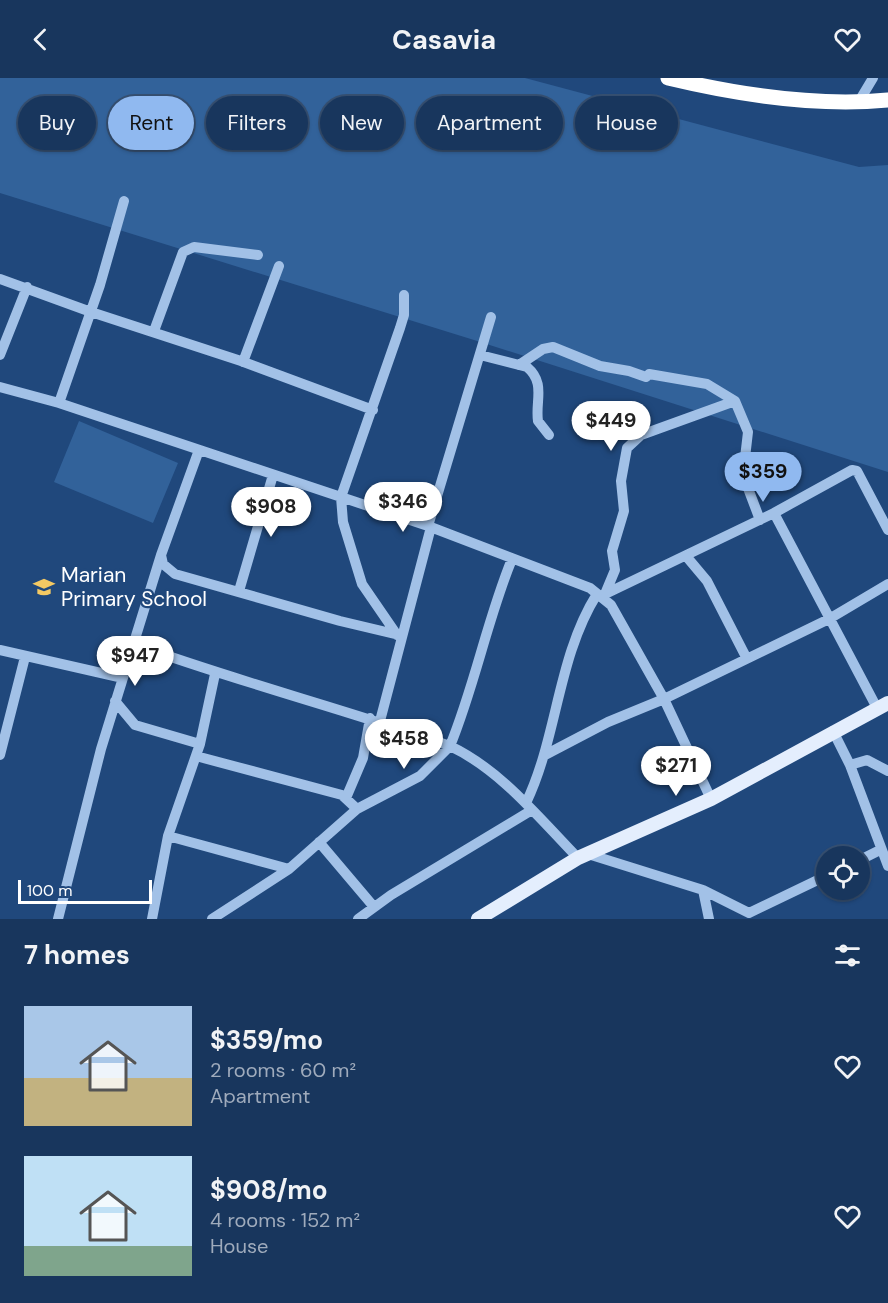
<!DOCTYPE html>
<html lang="en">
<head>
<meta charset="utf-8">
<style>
	body { margin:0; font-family:"DM Sans",sans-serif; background:#254166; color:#f1f3f6; height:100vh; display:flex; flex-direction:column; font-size:22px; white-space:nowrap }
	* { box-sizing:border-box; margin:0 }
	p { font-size:20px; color:#9fabbc }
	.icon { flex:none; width:33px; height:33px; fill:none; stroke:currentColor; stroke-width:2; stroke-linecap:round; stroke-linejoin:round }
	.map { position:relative; height:841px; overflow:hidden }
	.side { display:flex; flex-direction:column; background:#18365d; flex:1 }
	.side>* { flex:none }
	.hud { position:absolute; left:18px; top:18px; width:852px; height:54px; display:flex; gap:12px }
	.tools { position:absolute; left:816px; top:768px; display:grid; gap:12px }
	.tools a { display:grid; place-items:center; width:54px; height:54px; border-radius:50%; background:#18365d; box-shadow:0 2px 4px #0004,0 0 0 2px #365072; font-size:30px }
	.scale { position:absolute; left:18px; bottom:15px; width:134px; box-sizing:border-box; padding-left:6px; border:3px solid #fff; border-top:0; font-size:16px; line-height:21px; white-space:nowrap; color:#fff; -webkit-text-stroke:4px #20487c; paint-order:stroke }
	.price { position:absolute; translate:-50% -51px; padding:0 14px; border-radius:21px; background:#fff; color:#222; font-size:20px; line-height:39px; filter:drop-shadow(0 2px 3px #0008) }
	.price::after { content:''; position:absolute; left:50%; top:36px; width:18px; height:14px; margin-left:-9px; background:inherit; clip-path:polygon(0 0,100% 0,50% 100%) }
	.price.current { background:#90b9f0; color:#111 }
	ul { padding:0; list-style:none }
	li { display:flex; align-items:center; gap:18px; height:150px; padding:0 24px }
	li span { display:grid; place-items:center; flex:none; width:168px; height:120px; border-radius:0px; color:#555 }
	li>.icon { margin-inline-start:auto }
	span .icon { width:72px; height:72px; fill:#fffc; stroke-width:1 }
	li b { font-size:26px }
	h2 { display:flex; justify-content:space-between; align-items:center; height:72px; padding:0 24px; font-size:26px }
	.pill { padding:0 21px; border-radius:27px; background:#18365d; box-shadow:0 2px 4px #0004,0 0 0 2px #365072; font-size:21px; line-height:54px }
	.pill.current { background:#90b9f0; color:#111 }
	header { display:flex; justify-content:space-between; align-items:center; height:78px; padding:0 24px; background:#18365d; font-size:27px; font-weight:700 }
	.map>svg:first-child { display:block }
	.green { fill:#32629a }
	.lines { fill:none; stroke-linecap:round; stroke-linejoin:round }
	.minor { stroke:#a2c1e7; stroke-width:10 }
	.major { stroke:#e4eefd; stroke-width:14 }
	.highway { stroke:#fff; stroke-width:15 }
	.labels { text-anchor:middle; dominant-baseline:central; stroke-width:4.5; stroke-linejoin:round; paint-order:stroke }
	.poi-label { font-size:21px; fill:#fff; stroke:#20487c; text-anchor:start }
</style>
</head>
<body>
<header><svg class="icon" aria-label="back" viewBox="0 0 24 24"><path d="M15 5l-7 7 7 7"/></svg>Casavia<svg class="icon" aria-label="heart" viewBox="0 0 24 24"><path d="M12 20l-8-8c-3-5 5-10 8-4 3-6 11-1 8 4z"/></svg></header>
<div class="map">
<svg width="888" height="841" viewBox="0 0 888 841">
	<rect width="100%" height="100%" fill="#20487c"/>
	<path class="green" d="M 0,0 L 525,0 L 859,89 L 888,87 L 888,394 L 474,262 L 0,115 Z
		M 79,343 L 178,385 L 153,445 L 54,404 Z"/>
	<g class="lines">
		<path class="minor" d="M 858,25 L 873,0
			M 0,201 L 91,234 L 241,283 L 373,332
			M 154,253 L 183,174 L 194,169 L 258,177
			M 0,277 L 27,209
			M 480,277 L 527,289 C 546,305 535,323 538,343 L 549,357
			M 243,284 L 279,188
			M 519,287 L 543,271 L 553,269 L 600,288 L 629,293 L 646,299
			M 649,296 L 707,306 L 735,323 L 748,354 L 743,397 L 760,442
			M 0,309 L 59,325 L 428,448 L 590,510 L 611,527 L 664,621 L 711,721
			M 59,325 L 100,207 L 124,123
			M 774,435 L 877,630
			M 428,448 L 491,239
			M 161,477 L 163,486 L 175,496 L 340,543 L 399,557
			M 686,478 L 707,503 L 746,579
			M 239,513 L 273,397
			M 605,516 L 615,492 L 612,473 L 624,433 L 621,403 L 627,370 L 641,357 L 735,323
			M 601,518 L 774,435 L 852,392 L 857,393 L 888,452
			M 397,557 L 362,506 L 343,444 L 341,419 L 400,250 L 404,237 L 404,217
			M 134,566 C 238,604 345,631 450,668 C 475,607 487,542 512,481
			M 0,572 L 123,600
			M 115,623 L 135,647 L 200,666
			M 380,643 L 431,449
			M 833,653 L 850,687 L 888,788
			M 0,677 L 25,579
			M 545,677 L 608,644 L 664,621 L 829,541 L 888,506
			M 196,678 L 342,717 L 357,731
			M 850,687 L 867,682 L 888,693
			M 346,720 L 363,680 L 370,640
			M 526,725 C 558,658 557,580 597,516
			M 168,758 L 289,791
			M 319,764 L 374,829
			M 588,776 L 703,812 L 749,835 L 826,798
			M 860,782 L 880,772
			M 703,812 L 709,841
			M 58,841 L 101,671 L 161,477 L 199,372
			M 152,841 L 168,758 L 200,666 L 215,596
			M 212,841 L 289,791 L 357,731 L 420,698 L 450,668 C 501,692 539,740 578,780
			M 358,841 L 391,817 L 532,732"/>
		<path class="major" d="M 478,841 L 578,780 L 711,721 L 888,625"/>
		<path class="highway" d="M 668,0 C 739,17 815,29 888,22"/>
	</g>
	<defs>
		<symbol id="school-bare" viewBox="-9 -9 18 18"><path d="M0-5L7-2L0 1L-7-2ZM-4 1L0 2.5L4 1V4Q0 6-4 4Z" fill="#f4c963" stroke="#20487c" stroke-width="2.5" paint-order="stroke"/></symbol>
	</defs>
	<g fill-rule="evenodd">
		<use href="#school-bare" x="29" y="494" width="30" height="30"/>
	</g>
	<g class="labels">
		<g class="poi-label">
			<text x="61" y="497">Marian<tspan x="61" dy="24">Primary School</tspan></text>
		</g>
	</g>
</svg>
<div class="tools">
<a><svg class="icon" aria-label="locate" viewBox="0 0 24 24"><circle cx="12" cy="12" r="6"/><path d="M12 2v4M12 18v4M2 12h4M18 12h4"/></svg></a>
</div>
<div class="scale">100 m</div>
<b class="price" style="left:611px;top:374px">$449</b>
<b class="price current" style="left:763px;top:425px">$359</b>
<b class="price" style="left:403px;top:455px">$346</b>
<b class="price" style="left:271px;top:460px">$908</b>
<b class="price" style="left:135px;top:609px">$947</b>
<b class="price" style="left:404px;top:692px">$458</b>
<b class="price" style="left:676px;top:719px">$271</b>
<div class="hud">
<a class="pill">Buy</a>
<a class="pill current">Rent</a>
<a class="pill">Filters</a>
<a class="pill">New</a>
<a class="pill">Apartment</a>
<a class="pill">House</a>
</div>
</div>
<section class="side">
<h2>7 homes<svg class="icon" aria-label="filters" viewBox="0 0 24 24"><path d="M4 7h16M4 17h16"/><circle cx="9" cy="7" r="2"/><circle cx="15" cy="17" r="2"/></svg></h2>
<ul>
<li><span style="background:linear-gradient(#a9c7e8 60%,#c2b280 0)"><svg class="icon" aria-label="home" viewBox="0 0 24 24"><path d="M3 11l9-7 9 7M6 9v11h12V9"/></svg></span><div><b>$359/mo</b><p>2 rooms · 60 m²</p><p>Apartment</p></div><svg class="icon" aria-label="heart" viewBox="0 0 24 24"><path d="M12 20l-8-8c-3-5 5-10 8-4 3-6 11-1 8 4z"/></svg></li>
<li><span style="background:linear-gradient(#bfe0f5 75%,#7fa58c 0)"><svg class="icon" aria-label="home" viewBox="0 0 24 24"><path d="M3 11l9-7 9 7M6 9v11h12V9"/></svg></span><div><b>$908/mo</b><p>4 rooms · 152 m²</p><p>House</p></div><svg class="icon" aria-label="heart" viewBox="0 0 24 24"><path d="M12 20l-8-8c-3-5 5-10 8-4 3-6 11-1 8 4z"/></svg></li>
</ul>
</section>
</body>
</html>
